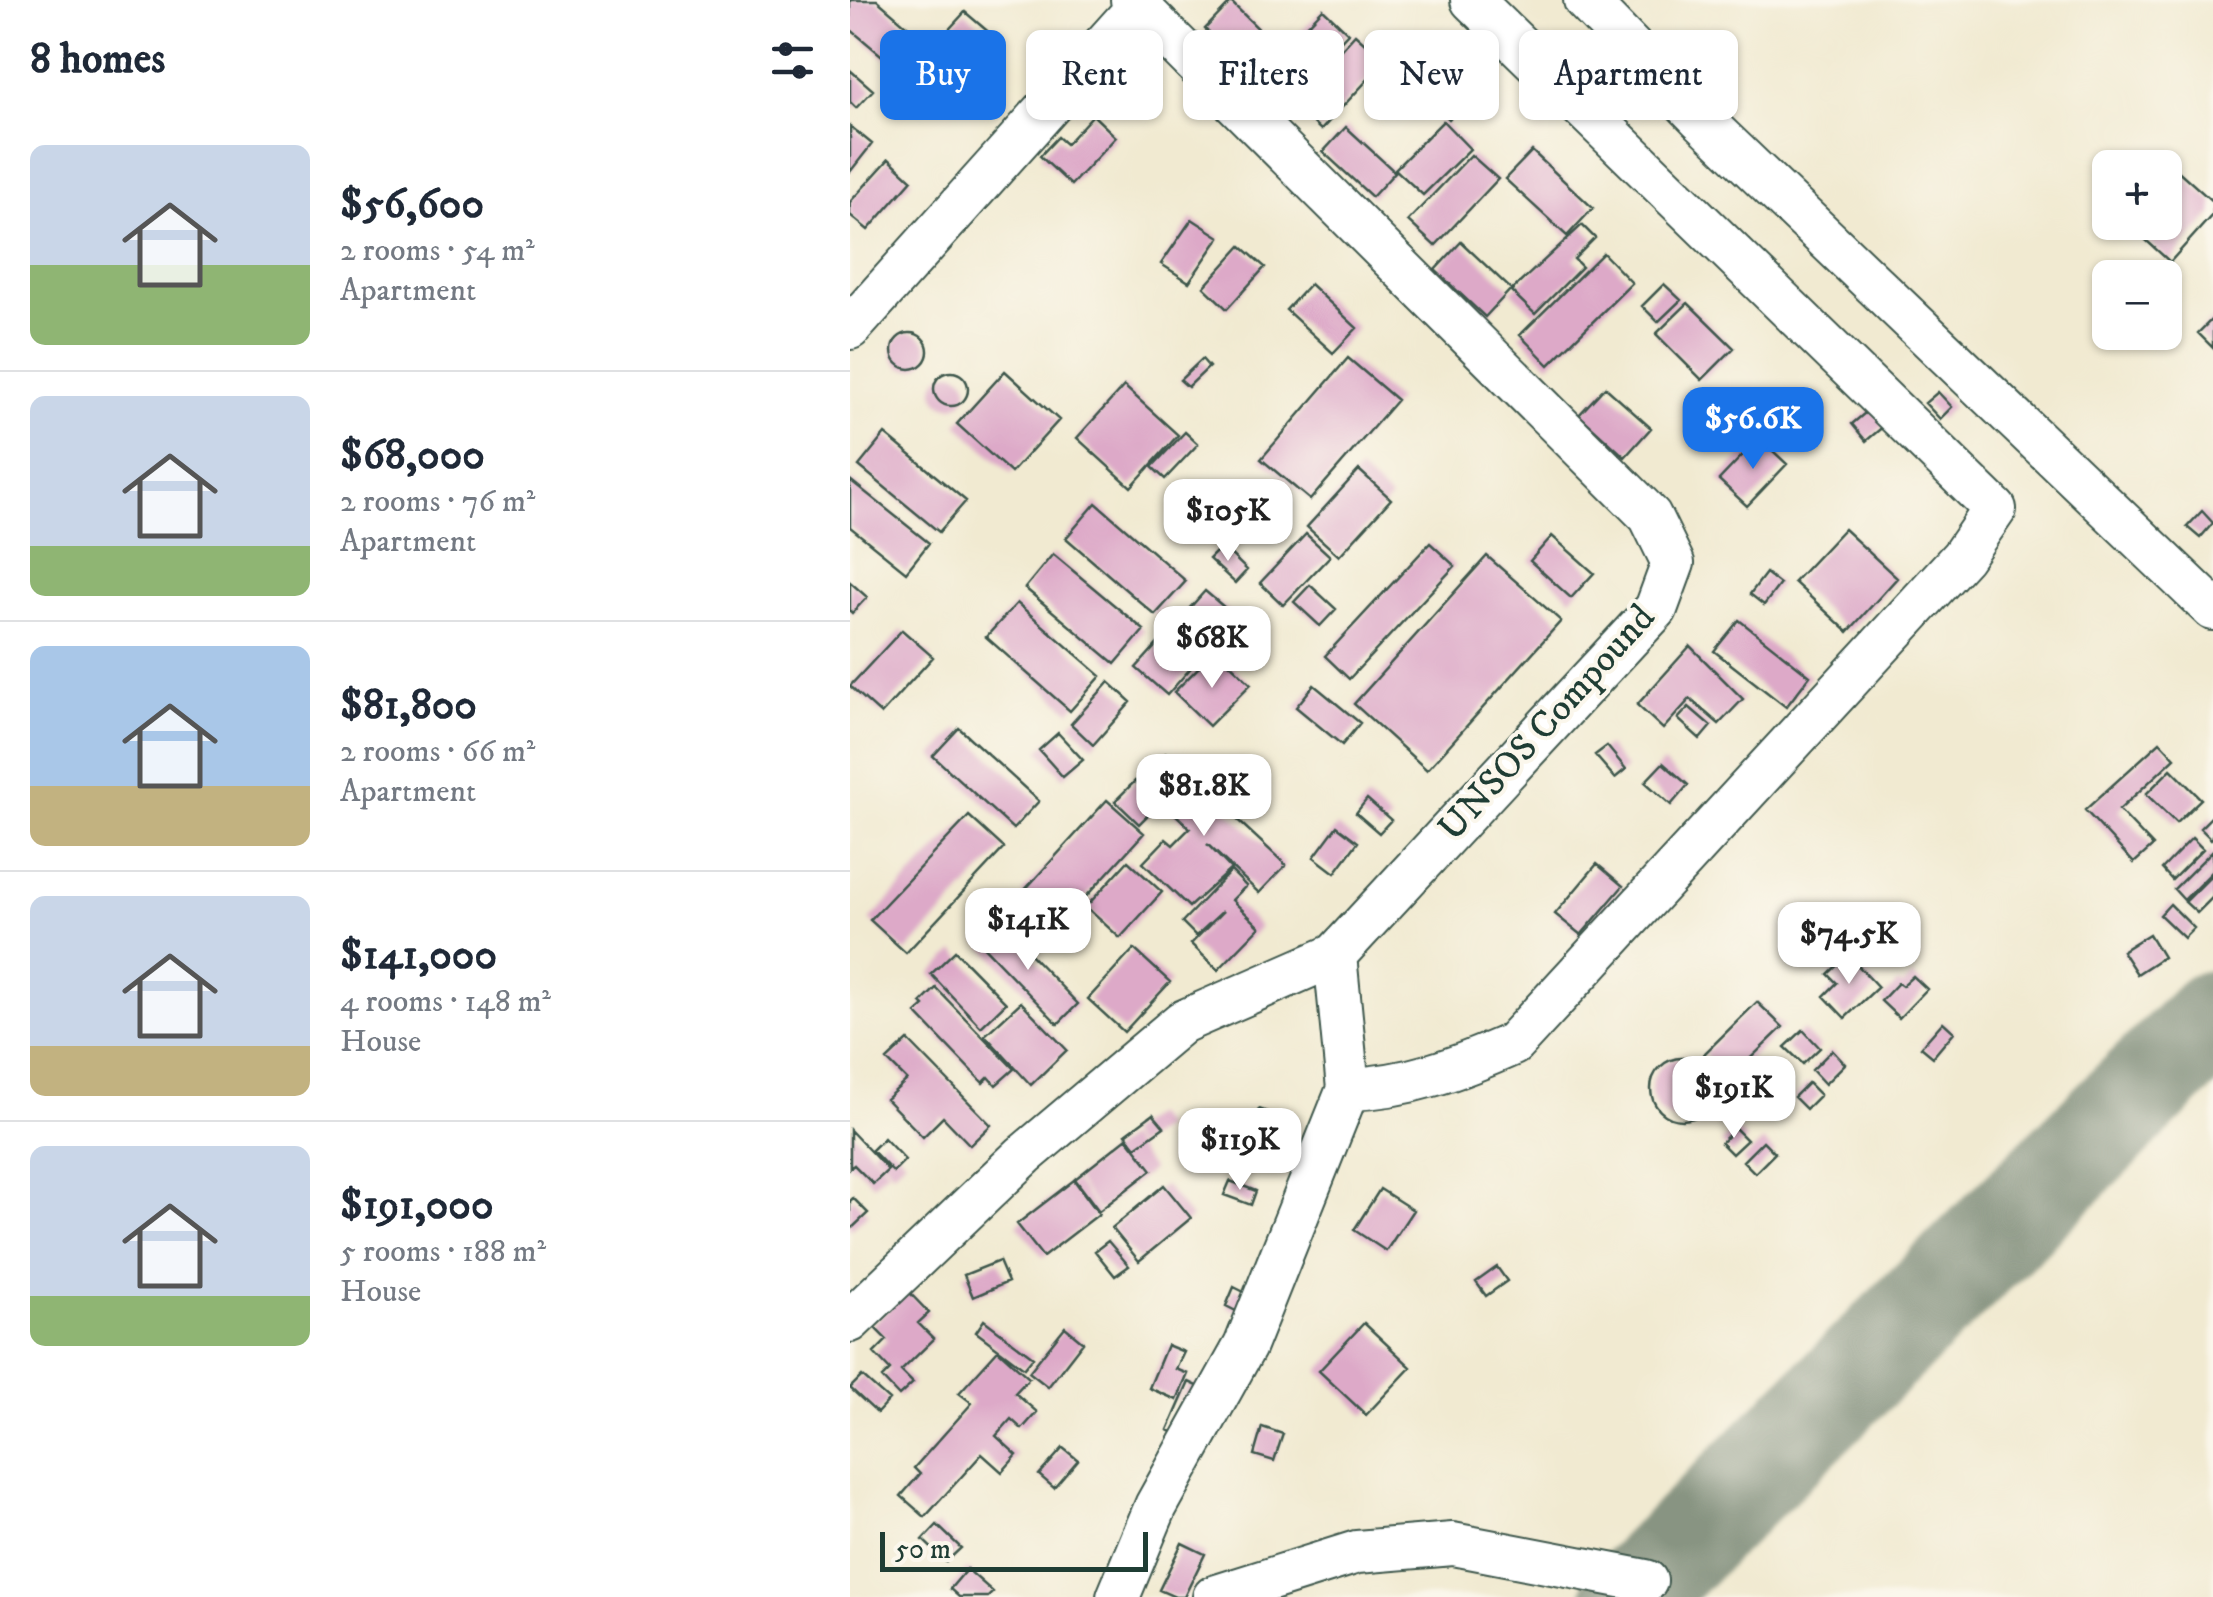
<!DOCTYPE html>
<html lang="en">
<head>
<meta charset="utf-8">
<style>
	body { margin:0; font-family:"IM FELL DW Pica",serif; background:#f2f2f3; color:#1f2937; height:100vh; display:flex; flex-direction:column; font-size:38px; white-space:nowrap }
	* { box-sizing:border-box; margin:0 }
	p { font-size:32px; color:#747a83 }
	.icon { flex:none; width:55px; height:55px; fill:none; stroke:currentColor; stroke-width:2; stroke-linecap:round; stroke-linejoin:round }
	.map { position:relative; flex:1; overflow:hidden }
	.sheet { display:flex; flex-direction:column; background:#fff; width:850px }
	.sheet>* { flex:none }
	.hud { position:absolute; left:30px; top:30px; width:950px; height:90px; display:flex; gap:20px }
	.tools { position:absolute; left:1242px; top:150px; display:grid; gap:20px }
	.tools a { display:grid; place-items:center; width:90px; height:90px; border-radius:15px; background:#fff; box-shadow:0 2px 8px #0004; font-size:50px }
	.scale { position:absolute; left:30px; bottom:25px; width:268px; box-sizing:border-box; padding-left:10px; border:5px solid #1f3d34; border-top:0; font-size:28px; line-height:35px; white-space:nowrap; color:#1f3d34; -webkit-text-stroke:8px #fbf7ec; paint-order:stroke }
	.price { position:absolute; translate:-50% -85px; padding:0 22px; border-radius:20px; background:#fff; color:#222; font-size:32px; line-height:65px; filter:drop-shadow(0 2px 5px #0008) }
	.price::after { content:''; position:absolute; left:50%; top:60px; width:30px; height:22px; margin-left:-15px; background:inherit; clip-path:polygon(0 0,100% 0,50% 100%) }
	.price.selected { background:#1a73e8; color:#fff }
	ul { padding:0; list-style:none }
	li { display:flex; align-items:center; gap:30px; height:250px; padding:0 30px }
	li+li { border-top:2px solid #e0e1e3 }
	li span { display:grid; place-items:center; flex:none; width:280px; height:200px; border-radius:15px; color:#555 }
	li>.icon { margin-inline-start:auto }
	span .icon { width:120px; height:120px; fill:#fffc; stroke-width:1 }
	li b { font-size:42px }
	h2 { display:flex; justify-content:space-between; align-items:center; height:120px; padding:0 30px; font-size:42px }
	.tag { padding:0 35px; border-radius:15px; background:#fff; box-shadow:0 2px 8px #0004; font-size:35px; line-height:90px }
	.tag.selected { background:#1a73e8; color:#fff }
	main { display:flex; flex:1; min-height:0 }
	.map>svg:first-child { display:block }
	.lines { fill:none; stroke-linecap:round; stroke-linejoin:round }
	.taxiway { stroke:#889482; stroke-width:98 }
	.building { fill:#dda9c8 }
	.minor-casing { stroke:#3e574c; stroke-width:46 }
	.minor { stroke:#fff; stroke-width:42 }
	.labels { text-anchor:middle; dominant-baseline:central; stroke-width:8; stroke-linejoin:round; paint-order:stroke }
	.street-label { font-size:38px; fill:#1f3d34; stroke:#fbf7ec }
</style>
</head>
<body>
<main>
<section class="sheet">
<h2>8 homes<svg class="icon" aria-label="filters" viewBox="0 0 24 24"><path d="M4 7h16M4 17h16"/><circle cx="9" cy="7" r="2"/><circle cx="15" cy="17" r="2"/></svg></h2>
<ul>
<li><span style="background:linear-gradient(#c9d6e8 60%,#8fb573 0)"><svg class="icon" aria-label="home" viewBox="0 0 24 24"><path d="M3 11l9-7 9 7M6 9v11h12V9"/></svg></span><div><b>$56,600</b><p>2 rooms · 54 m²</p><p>Apartment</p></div></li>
<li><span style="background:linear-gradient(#c9d6e8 75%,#8fb573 0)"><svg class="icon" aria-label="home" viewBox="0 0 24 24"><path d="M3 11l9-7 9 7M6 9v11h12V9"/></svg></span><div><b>$68,000</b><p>2 rooms · 76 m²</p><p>Apartment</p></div></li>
<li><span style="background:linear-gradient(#a9c7e8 70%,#c2b280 0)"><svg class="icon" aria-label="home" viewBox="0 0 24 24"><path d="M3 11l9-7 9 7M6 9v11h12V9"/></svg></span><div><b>$81,800</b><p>2 rooms · 66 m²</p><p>Apartment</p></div></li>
<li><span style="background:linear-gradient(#c9d6e8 75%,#c2b280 0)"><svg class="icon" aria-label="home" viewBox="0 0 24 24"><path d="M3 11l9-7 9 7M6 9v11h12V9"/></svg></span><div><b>$141,000</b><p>4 rooms · 148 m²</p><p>House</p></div></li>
<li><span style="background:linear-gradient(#c9d6e8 75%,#8fb573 0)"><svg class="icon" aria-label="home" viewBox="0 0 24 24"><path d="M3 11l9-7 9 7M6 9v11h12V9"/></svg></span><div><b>$191,000</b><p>5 rooms · 188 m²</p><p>House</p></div></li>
</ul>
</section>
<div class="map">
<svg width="1363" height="1597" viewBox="0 0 1363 1597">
	<rect width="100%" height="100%" fill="#fbf7ec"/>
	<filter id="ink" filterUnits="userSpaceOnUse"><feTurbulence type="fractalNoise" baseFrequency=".01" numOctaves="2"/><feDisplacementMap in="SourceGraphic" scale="20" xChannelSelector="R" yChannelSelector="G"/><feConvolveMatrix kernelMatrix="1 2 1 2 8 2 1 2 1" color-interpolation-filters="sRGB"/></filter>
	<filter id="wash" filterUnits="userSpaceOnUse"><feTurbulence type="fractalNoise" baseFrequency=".0048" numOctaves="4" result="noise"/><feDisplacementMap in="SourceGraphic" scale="40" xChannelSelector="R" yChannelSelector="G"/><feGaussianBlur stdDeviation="2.25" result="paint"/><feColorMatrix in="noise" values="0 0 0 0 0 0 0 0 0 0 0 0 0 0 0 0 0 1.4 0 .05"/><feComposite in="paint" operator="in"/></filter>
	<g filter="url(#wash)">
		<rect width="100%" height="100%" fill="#f1ead1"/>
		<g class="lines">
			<path class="taxiway" d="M 780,1597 L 1363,1019"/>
		</g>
		<g id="blocks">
			<path class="building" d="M 0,0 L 27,0 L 63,31 L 37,60 L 0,29 Z
				M 381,2 L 431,51 L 404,78 L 355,29 Z
				M 473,9 L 498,33 L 455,78 L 430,54 Z
				M 115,12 L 142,35 L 119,61 L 130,70 L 109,94 L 97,85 L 85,98 L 58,74 Z
				M 505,34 L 535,61 L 471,130 L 442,103 Z
				M 579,40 L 629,88 L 599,119 L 549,70 Z
				M 0,70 L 23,90 L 6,108 L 0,102 Z
				M 243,115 L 266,137 L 221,185 L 190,156 L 208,137 L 216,144 Z
				M 593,121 L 620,149 L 573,195 L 545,169 Z
				M 0,126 L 22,144 L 0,172 Z
				M 496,127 L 545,172 L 522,197 L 473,152 Z
				M 682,151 L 743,208 L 717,236 L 655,179 Z
				M 621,155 L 648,179 L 585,246 L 558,221 Z
				M 39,159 L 62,180 L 18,230 L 0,215 L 0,202 Z
				M 1315,159 L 1363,202 L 1363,214 L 1320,262 L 1276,222 L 1315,222 L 1315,168 L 1308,168 Z
				M 342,219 L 370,237 L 339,282 L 311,264 Z
				M 732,225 L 745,238 L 724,259 L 732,267 L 685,314 L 661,291 Z
				M 611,242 L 661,289 L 635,317 L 585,270 Z
				M 391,246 L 415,267 L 377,309 L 354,287 Z
				M 753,253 L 782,283 L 699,365 L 670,335 Z
				M 460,284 L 507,328 L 483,353 L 436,310 Z
				M 814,284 L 831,300 L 808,322 L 792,306 Z
				M 838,303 L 884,348 L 852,380 L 806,334 Z
				M 1363,318 L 1363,348 L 1348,333 Z
				M42 351a18 18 0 1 1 36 0a18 18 0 1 1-36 0Z
				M 498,358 L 547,400 L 460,500 L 411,459 Z
				M 352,359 L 359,367 L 338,387 L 330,380 Z
				M 155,371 L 209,420 L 161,473 L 107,424 Z
				M84 389a17 17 0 1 1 34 0a17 17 0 1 1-34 0Z
				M 274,386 L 328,435 L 281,487 L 227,438 Z
				M 755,387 L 801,428 L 775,457 L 729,415 Z
				M 1088,392 L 1102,407 L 1090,419 L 1075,403 Z
				M 1021,408 L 1035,425 L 1016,441 L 1002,424 Z
				M 335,432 L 348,444 L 315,479 L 302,467 Z
				M 35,434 L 116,501 L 89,532 L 9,466 Z
				M 909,438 L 937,464 L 897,506 L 869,480 Z
				M 509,470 L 541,499 L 489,556 L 457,527 Z
				M 0,480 L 79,543 L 56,572 L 0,527 Z
				M 246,503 L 336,581 L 305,615 L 216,538 Z
				M 1352,511 L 1363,523 L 1350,538 L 1337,527 Z
				M 994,529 L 1047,578 L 998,632 L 944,582 Z
				M 456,534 L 480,556 L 433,605 L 410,583 Z
				M 702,536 L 744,573 L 721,598 L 680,561 Z
				M 580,543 L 605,566 L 499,679 L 475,656 Z
				M 372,546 L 397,570 L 385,583 L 359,559 Z
				M 203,554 L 294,630 L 265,664 L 175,588 Z
				M 637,556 L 711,621 L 577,770 L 504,704 Z
				M 916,573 L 930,584 L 914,605 L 900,594 Z
				M 0,582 L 17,597 L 2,613 L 0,611 Z
				M 460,585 L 486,609 L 470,626 L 444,602 Z
				M 355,591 L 382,614 L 359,640 L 362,644 L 317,695 L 286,668 Z
				M 167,603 L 251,676 L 220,711 L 136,637 Z
				M 889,620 L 960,676 L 936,707 L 864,651 Z
				M 52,630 L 83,657 L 31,714 L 0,686 Z
				M 840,646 L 893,699 L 869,724 L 840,699 L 813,729 L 787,705 Z
				M 375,659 L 401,684 L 359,726 L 324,692 L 351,665 L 360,673 Z
				M 259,682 L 281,702 L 243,745 L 221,724 Z
				M 464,685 L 510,723 L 492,745 L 446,707 Z
				M 839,707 L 861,726 L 850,739 L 828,719 Z
				M 109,728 L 189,801 L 163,829 L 83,756 Z
				M 208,733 L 233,760 L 213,777 L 189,750 Z
				M 1310,742 L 1325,758 L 1269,810 L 1303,846 L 1284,863 L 1235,810 Z
				M 757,746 L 776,769 L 765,778 L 745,755 Z
				M 316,753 L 362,795 L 350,810 L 363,797 L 436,865 L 409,893 L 357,844 L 381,869 L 339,907 L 293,863 L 316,839 L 323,845 L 340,828 L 290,781 Z
				M 813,763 L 838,785 L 821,805 L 795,782 Z
				M 1321,769 L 1351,799 L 1326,823 L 1296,794 Z
				M 285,781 L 309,804 L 289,824 L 265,801 Z
				M 517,799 L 541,820 L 529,833 L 506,813 Z
				M 257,800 L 294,833 L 209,926 L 172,893 Z
				M 1363,815 L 1363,837 L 1361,839 L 1350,828 Z
				M 119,816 L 154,848 L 56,953 L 20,920 Z
				M 487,826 L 508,842 L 485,873 L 464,857 Z
				M 1342,838 L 1353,849 L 1322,880 L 1312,869 Z
				M 1363,850 L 1363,871 L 1334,900 L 1324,889 Z
				M 278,861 L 312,892 L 270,938 L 236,907 Z
				M 747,864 L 773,886 L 731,935 L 705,914 Z
				M 381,871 L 396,886 L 382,900 L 410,927 L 368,970 L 341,944 L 373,911 L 346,936 L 332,922 Z
				M 1363,874 L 1363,897 L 1347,913 L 1335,902 Z
				M 1320,904 L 1344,928 L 1334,938 L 1310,915 Z
				M 149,922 L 228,1004 L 208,1024 L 128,941 Z
				M 1299,934 L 1313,957 L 1287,974 L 1272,951 Z
				M 284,949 L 320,982 L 274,1032 L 238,999 Z
				M 105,951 L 156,1003 L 131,1027 L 81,974 Z
				M 998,955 L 1028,987 L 995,1018 L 974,996 L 987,983 L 978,974 Z
				M 1063,976 L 1077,989 L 1049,1018 L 1031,1001 L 1048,983 L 1052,986 Z
				M 86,988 L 164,1069 L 146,1085 L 139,1077 L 133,1083 L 66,1013 L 74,1006 L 71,1003 Z
				M 171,1002 L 217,1050 L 181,1085 L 135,1035 Z
				M 907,1002 L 933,1027 L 879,1079 L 854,1054 Z
				M 1093,1022 L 1104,1032 L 1083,1057 L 1071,1047 Z
				M 953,1030 L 970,1048 L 953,1064 L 935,1047 Z
				M 58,1040 L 141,1125 L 120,1145 L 93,1117 L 73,1137 L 36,1099 L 57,1080 L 37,1060 Z
				M 982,1050 L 995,1064 L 975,1084 L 962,1070 Z
				M801 1089a31 31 0 1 1 62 0a31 31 0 1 1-62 0Z
				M 958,1083 L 970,1095 L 956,1109 L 944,1097 Z
				M 409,1109 L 438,1120 L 424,1158 L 394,1147 Z
				M 303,1114 L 314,1127 L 286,1147 L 276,1134 Z
				M 885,1128 L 897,1140 L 882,1154 L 871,1143 Z
				M 0,1130 L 38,1170 L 23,1184 L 4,1165 L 0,1168 Z
				M 34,1138 L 55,1160 L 43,1172 L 22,1150 Z
				M 277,1138 L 302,1170 L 249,1211 L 225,1179 Z
				M 913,1141 L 925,1153 L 905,1173 L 893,1161 Z
				M 224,1180 L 249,1214 L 193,1257 L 167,1224 Z
				M 380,1181 L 406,1191 L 401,1205 L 374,1195 Z
				M 314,1185 L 341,1218 L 289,1261 L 262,1228 Z
				M 530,1189 L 563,1210 L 536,1251 L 504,1230 Z
				M 3,1198 L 18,1213 L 0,1230 L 0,1201 Z
				M 258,1241 L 279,1266 L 265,1276 L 245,1251 Z
				M 149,1261 L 158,1282 L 123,1297 L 114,1275 Z
				M 647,1267 L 657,1281 L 636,1296 L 626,1282 Z
				M 384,1287 L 398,1294 L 390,1313 L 376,1306 Z
				M 57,1290 L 79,1313 L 68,1323 L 84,1339 L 51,1371 L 63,1383 L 49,1396 L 32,1378 L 40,1370 L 24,1353 L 37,1340 L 22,1325 Z
				M 134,1320 L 183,1357 L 174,1368 L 126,1332 Z
				M 514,1323 L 561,1367 L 516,1415 L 469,1371 Z
				M 215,1327 L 233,1342 L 198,1387 L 179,1372 Z
				M 317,1345 L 334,1352 L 326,1369 L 338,1374 L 327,1400 L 299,1388 Z
				M 148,1350 L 179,1378 L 165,1393 L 187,1412 L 172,1429 L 161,1419 L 146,1436 L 167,1455 L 152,1472 L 132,1454 L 75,1517 L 51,1496 L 70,1474 L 64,1468 L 122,1403 L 109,1393 Z
				M 12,1376 L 39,1400 L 27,1413 L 0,1388 Z
				M 339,1382 L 352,1388 L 331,1436 L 318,1430 Z
				M 412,1427 L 433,1434 L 424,1461 L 404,1455 Z
				M 213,1448 L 228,1460 L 204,1488 L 189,1475 Z
				M 87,1525 L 111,1548 L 96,1562 L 73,1540 Z
				M 332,1543 L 355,1554 L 334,1597 L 325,1597 L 309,1590 Z
				M 117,1569 L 143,1592 L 138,1597 L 109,1597 L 100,1589 Z"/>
		</g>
	</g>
	<g filter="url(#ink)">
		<use href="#blocks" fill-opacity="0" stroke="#3e574c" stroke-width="2.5"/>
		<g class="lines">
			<defs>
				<path id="minor" d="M 735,0 L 850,118 L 1363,609
					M 0,328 L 289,6
					M 498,1089 C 558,1087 609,1068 663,1044 L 1112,557 L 1145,509 L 622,0
					M 0,1321 L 174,1155 L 332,1022 L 485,955 L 806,609 L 823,563 L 800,516 L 282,0
					M 268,1597 L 306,1506 L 395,1346 L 498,1089 L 485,955
					M 364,1597 L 507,1552 L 603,1544 L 796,1581"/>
			</defs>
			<use href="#minor" class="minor-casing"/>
			<use href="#minor" class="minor"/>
		</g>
	</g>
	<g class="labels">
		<g class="street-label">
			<text transform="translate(697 723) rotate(-48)">UNSOS Compound</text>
		</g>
	</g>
</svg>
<div class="tools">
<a>+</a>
<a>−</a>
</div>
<div class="scale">50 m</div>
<b class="price selected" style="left:903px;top:472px">$56.6K</b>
<b class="price" style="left:378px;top:564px">$105K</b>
<b class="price" style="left:362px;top:691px">$68K</b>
<b class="price" style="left:354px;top:839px">$81.8K</b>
<b class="price" style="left:178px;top:973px">$141K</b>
<b class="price" style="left:999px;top:987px">$74.5K</b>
<b class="price" style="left:884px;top:1141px">$191K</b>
<b class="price" style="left:390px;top:1193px">$119K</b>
<div class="hud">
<a class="tag selected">Buy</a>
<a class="tag">Rent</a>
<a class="tag">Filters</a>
<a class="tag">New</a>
<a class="tag">Apartment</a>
</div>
</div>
</main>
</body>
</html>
